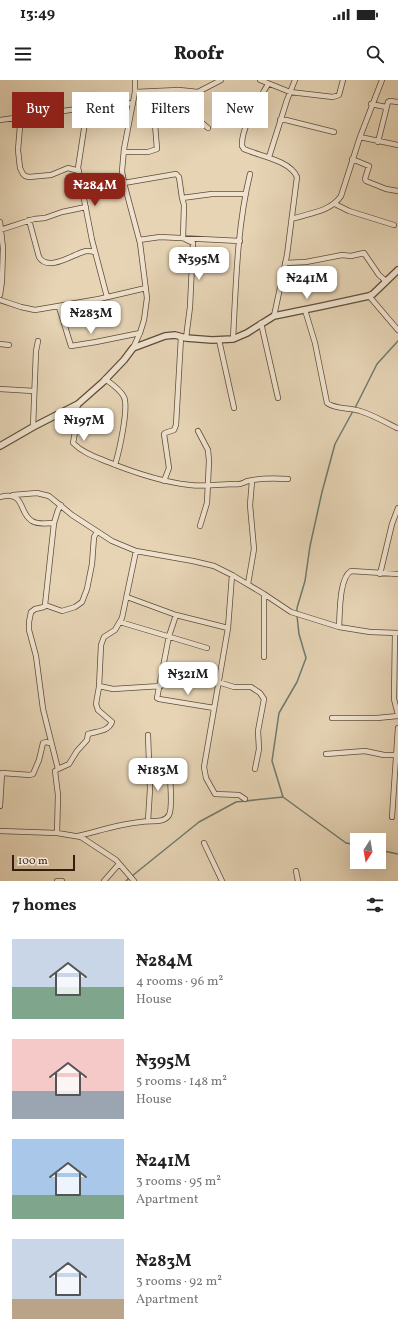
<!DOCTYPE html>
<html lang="en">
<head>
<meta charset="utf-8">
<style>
	body { margin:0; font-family:Vollkorn,serif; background:#f2f2f2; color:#222; height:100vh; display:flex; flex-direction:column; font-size:15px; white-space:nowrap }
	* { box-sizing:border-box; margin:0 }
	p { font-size:13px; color:#767676 }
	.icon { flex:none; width:22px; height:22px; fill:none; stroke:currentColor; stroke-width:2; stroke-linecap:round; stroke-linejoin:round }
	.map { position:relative; height:801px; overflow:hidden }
	.sheet { display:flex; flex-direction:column; background:#fff; flex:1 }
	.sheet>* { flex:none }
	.hud { position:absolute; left:12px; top:12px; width:374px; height:36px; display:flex; gap:8px }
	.needle { width:26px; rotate:191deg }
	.controls { position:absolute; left:350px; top:753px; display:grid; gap:8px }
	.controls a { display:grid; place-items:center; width:36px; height:36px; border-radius:0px; background:#fff; box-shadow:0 4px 16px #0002; font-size:20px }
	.scale { position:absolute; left:12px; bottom:10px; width:63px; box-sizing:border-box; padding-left:4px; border:2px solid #341e0d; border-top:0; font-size:11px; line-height:14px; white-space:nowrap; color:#341e0d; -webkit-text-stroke:3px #efe3cf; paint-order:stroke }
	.price { position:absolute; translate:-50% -34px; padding:0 9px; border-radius:8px; background:#fff; color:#222; font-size:13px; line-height:26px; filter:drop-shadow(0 1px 2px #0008) }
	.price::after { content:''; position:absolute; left:50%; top:24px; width:12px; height:9px; margin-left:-6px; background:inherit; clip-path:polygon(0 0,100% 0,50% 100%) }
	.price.selected { background:#8f2418; color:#fff }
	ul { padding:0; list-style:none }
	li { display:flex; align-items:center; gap:12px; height:100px; padding:0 12px }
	li span { display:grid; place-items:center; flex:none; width:112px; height:80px; border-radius:0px; color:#555 }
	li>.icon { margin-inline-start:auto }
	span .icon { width:48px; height:48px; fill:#fffc; stroke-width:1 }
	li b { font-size:17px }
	h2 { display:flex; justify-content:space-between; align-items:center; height:48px; padding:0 12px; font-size:17px }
	.pill { padding:0 14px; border-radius:0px; background:#fff; box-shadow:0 4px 16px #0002; font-size:14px; line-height:36px }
	.pill.selected { background:#8f2418; color:#fff }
	.status { display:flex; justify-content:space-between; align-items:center; height:28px; padding:0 20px; background:#fff; direction:ltr }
	.status svg { height:11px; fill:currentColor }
	header { display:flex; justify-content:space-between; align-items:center; height:52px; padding:0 12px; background:#fff; font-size:18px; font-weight:800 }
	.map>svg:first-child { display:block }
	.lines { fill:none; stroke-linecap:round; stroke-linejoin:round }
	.stream { stroke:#6f7a6e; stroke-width:1.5 }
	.minor-casing { stroke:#604c37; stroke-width:6 }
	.tertiary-casing { stroke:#604c37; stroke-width:8 }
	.minor { stroke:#efe3cf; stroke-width:4.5 }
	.tertiary { stroke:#efe3cf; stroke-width:5.5 }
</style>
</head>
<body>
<div class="status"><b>13:49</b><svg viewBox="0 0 49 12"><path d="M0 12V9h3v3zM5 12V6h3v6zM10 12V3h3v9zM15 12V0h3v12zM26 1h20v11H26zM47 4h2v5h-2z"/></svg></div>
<header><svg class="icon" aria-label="menu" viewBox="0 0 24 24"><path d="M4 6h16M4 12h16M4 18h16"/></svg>Roofr<svg class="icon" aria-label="search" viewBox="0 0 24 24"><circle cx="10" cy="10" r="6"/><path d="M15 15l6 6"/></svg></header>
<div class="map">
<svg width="398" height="801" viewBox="0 0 398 801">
	<rect width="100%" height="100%" fill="#e6d4b5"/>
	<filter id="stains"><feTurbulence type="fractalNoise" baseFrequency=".005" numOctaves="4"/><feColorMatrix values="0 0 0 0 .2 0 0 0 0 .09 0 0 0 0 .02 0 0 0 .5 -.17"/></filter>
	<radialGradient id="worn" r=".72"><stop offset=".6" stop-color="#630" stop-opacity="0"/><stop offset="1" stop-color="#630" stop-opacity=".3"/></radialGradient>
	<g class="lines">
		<path class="stream" d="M 355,328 L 377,284 L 398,261
			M 297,532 L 297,528 L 305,501 L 310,466 L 322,412 L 335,364 L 353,331
			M 283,717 L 272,681 L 279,633 L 297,602 L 306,578 L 299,554 L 297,536
			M 379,770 L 398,774
			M 132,796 L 199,742 L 236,722 L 283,717 L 346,763 L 357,765
			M 126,801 L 129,798"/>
		<defs>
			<path id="minor" d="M 260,0 L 290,12 L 333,17 L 339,15 L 343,0
				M 268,4 C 259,20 241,47 242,66 L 244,69 C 259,76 290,80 297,97 L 287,175 L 274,236
				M 176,10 C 184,26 194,37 208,48
				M 135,12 L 179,10 L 198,12 L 221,0
				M 371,24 L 386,27
				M 91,27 L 86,36 L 78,88 L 92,160 L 107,217
				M 15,37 L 20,46 L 18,70 L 20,88 L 23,94 L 25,96 L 29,97 L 51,95 L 68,88 L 79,91
				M 0,40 L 91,27 L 127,23 L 133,24
				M 280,40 L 286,40 L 334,52
				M 360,57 L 398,65
				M 378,62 L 388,22 L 390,21 L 398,22
				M 124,72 L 148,72 L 157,69 L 155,44 L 156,36 L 177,30 L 185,25
				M 269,77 L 287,20 L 295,0
				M 352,79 L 369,86 L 365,99 L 366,101 L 386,109 L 398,111
				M 124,103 L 176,94 L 179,97 L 182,118 L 212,114 L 245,114
				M 182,118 L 184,125 L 183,158
				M 335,124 L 349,131 L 394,145
				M 292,139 C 309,133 330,132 341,116 L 360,57 L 382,0
				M 29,140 L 39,177 C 48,192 72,175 83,172 C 87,170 91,171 95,172
				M 0,142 L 3,168 L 2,201 L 0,215
				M 0,150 L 34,139 L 45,138 L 62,132 L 86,127
				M 183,158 L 193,163 L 190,227 L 186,258
				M 139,160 L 160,157 L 240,161
				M 285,183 L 306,182 L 342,175 L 351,176 L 364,173 L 379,195 L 386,201
				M 369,216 L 398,250
				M 0,220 L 21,227 L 35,230 L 99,219 L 146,208
				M 59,227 L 71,266 L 96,262 L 140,253
				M 305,230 L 315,263 L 327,323 C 337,330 349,327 360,331 C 373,335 385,342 397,348
				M 261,243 L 278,318
				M 233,259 C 236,204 237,147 250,94
				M 219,260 L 234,328
				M 0,264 L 9,265
				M 133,268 L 140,253 L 144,240 L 147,218 L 140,163 L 124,103 L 122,91 L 124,69 L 135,12 L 135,0
				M 105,299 C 112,304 120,309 124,317 C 129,328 119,372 115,385
				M 0,309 L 34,311
				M 78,324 L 76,333 L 77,341 L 73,363 C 83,373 96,377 108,382 C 135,393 162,402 190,405 C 206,407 221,404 236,404 C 241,405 244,402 248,401 C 261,398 275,398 288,399
				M 33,347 L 36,271 L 38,261
				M 198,351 L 208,370 L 209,381 L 207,423 L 200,446
				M 164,401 L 169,388 L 164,354 L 165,353 L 174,350 L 176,345 L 181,257
				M 13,415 L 37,413 L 49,416 L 72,435 L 112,461 L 136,471 L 193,481 L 214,486 L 232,495 L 264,514 L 291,532 L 339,547 L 370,552 L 398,553
				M 0,417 C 26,410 18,433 32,441 C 38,445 47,443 54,443
				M 380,494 L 392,444 L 398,428
				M 232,495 L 228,548 L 204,687 L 206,698 L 215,714 L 239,715 L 245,719
				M 248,504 L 254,469 L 250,425 L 252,401
				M 127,517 L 176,535 L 228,548
				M 45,525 L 62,531 L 75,527 L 82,522 L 87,509 L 92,484 L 94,457 L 97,452
				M 176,535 L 169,556 L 157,618 L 159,619 L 214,628
				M 120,542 L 207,568
				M 339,547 C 340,533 339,498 351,491 L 398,494
				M 395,553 L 394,619 L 398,635
				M 264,577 L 264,514
				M 218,602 L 234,607 L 251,607 L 260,613 L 264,619 L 258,651 L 259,669 L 255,689
				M 99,606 L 113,609 L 161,606
				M 332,638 L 377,638 L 398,636
				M 326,674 L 365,671 L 384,675 L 396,675
				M 58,689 L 69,684 L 77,671 L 87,660 L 88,654 C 97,651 108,652 112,642 L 98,630 L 96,624 L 99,607 L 101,565 L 104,557 L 115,550 L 122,538 L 136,471
				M 0,726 L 2,693 L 30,695 L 33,694 L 39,680 L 43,663 L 46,662 L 50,663
				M 392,737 L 398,648
				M 148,741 L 150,709 L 148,655
				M 0,751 L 57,753 L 81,757 L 116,780 L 134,801
				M 57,753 L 58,715 L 55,691 L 58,689 L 43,629 L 36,576 L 29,550 L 29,542 L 31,532 L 35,529 L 44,527 L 45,525 L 54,443 L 58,430 L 61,425
				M 78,756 C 99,751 119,744 141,742 C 150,740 164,744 169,735 C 173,727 170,704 170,695
				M 204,763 L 222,801
				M 296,791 L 298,801
				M 57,801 L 62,801
				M 104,801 L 119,784"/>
			<path id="tertiary" d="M 0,366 L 33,347 L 78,324 L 103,302 L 124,280 L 133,268 L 165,256 L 175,255 L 186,258 L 212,260 L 233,259 L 247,253 L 274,236 L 323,226 L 369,216 L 373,214 L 398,190"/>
		</defs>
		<use href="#minor" class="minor-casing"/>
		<use href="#tertiary" class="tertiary-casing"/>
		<use href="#minor" class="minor"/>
		<use href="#tertiary" class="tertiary"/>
	</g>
	<rect width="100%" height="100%" filter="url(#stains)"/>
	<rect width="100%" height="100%" fill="url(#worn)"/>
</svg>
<div class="controls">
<a><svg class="needle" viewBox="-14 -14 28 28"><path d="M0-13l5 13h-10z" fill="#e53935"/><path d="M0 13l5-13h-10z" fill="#767676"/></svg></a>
</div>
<div class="scale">100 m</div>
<b class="price selected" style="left:95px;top:127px">₦284M</b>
<b class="price" style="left:199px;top:201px">₦395M</b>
<b class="price" style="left:307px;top:220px">₦241M</b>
<b class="price" style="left:91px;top:255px">₦283M</b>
<b class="price" style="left:84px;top:362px">₦197M</b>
<b class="price" style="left:188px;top:616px">₦321M</b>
<b class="price" style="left:158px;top:712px">₦183M</b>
<div class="hud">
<a class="pill selected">Buy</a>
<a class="pill">Rent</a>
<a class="pill">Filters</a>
<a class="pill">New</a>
</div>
</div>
<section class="sheet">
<h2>7 homes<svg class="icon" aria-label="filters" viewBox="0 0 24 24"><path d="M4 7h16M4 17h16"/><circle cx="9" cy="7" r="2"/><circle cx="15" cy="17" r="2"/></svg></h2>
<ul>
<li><span style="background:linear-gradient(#c9d6e8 60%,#7fa58c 0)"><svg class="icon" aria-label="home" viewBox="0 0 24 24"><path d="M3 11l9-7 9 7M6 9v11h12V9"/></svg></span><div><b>₦284M</b><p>4 rooms · 96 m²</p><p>House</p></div></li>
<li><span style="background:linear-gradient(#f6c9c9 65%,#9aa5b1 0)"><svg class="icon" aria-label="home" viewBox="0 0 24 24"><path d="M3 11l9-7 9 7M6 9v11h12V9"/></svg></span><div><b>₦395M</b><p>5 rooms · 148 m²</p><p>House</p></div></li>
<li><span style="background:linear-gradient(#a9c7e8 70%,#7fa58c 0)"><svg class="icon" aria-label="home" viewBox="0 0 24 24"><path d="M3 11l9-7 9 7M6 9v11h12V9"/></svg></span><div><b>₦241M</b><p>3 rooms · 95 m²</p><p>Apartment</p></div></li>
<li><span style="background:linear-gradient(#c9d6e8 75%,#b9a48a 0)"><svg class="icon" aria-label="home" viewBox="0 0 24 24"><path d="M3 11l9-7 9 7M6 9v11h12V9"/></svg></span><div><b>₦283M</b><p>3 rooms · 92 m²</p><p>Apartment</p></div></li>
</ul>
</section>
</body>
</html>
